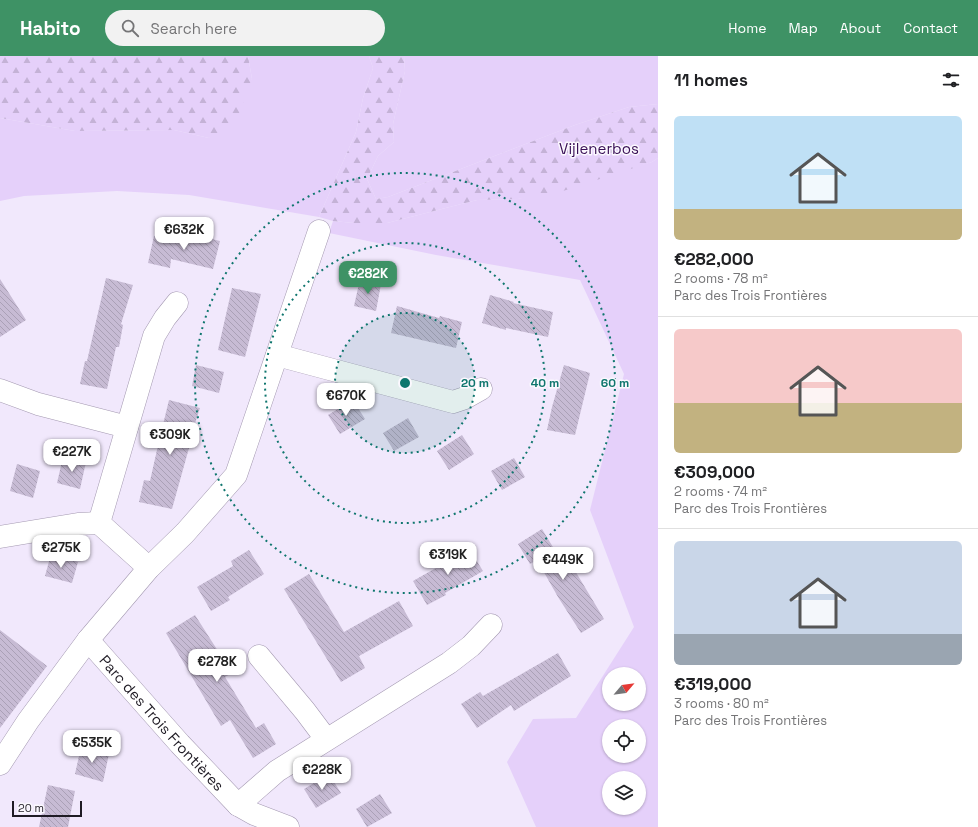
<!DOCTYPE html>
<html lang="en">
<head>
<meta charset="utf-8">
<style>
	body { margin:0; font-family:"Space Grotesk",sans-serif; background:#f2f2f2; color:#202124; height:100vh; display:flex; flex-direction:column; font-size:15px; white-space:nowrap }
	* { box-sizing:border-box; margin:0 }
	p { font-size:13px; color:#757577 }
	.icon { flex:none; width:22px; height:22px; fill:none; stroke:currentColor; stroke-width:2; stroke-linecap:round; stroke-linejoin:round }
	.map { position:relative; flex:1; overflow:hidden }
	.panel { display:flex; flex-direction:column; background:#fff; width:320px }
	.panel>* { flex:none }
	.needle { width:26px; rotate:61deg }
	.fabs { position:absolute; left:602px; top:611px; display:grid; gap:8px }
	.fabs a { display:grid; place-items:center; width:44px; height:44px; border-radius:50%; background:#fff; box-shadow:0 1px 3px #0004; font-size:20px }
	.scale { position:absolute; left:12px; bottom:10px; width:70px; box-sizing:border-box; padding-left:4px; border:2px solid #1f1b24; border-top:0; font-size:11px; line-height:14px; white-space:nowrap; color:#1f1b24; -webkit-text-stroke:3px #fbf8fe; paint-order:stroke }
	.price { position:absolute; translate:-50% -34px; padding:0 9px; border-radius:8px; background:#fff; color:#222; font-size:13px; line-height:26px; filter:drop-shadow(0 1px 2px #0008) }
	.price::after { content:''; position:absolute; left:50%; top:24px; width:12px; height:9px; margin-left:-6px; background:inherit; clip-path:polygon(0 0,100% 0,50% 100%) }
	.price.active { background:#3e9265; color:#fff }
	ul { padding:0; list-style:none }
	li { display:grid; align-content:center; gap:8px; height:212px; padding:0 16px }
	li+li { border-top:1px solid #e0e0e0 }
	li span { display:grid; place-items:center; height:124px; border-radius:6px; color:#555 }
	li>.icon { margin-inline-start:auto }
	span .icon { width:72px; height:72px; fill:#fffc; stroke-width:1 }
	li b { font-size:17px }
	h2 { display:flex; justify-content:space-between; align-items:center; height:48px; padding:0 16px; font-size:17px }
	header { display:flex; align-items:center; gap:24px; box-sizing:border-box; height:56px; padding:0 20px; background:#3e9265; color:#fff }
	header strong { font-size:19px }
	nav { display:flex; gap:22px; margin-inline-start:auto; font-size:14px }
	.search { width:280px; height:36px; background:#f2f2f2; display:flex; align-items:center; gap:10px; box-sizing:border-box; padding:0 14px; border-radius:22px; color:#757577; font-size:15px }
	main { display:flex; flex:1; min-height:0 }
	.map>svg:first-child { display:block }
	.green { fill:#e5d0fa; fill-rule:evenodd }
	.forest { fill:url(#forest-firs) }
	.building { fill:url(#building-back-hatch) }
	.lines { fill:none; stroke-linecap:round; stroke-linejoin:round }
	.minor-casing { stroke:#a499b1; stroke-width:23 }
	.minor { stroke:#fff; stroke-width:22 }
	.ring { fill:none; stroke:#0f766e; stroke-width:2; stroke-dasharray:2 4 }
	.labels { text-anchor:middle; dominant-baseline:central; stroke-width:3; stroke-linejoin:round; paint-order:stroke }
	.park-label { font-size:15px; fill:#390f56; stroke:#fbf8fe }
	.street-label { font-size:15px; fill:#1f1b24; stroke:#fbf8fe }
	.centre { fill:#0f766e; stroke:#fbf8fe; stroke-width:2 }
	.ring-label { font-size:12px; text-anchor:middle; font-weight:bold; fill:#0f766e; stroke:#fbf8fe; stroke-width:3; stroke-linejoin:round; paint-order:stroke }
</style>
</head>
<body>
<header>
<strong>Habito</strong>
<div class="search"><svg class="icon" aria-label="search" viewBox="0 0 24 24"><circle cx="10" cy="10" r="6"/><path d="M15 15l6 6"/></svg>Search here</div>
<nav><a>Home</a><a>Map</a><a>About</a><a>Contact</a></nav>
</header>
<main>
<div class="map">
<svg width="658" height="771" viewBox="0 0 658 771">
	<defs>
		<pattern id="forest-firs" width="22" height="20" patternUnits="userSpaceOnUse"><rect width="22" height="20" fill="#e5d0fa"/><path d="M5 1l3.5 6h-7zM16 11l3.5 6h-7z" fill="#c4b2d6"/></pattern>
		<pattern id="building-back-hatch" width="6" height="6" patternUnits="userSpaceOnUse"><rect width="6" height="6" fill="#c7bbd4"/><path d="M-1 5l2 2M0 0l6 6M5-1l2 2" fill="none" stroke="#aaa0b6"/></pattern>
	</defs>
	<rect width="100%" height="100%" fill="#f1e8fc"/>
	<path class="green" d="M 248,0 L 369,0 L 373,12 L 363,42 L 356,76 L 319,161 L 189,139 L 117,135 L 24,140 L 0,145 L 0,62 L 75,75 L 174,74 L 209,82 L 252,23 Z
		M 404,0 L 658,0 L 658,48 L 629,51 L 575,69 L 388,141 L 376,143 L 367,123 L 378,100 L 394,86 L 393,68 L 405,15 Z
		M 658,102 L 658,771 L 536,771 L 507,706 L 533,663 L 576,662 L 634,571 L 590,454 L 624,318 L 580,224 L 436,199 L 329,177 L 333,165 L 354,167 L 387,167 L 477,144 L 518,143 L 652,106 ZM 609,618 L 639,618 L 639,648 L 609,648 ZM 609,670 L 639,670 L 639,700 L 609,700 ZM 609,722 L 639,722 L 639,752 L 609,752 Z"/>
	<path class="forest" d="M 0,0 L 248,0 L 252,23 L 234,72 L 209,82 L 174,74 L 75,75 L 0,62 Z
		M 369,0 L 404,0 L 405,15 L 393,68 L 394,86 L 378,100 L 367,123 L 376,143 L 388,141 L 575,69 L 629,51 L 658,48 L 658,102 L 652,106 L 563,135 L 518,143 L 477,144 L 387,167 L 354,167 L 333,165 L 319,161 L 356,76 L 363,42 L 373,12 Z"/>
	<path class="building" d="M 171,175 L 198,184 L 199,180 L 220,185 L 213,213 L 171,203 L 170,212 L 148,207 L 154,180 L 168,183 Z
		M 106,222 L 133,229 L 121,268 L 123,269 L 119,291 L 116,291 L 107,333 L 80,328 L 85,305 L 87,305 Z
		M 0,223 L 26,264 L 0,281 Z
		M 360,223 L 381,228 L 376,255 L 354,250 Z
		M 232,232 L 261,238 L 245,301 L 218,294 Z
		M 490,239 L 514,246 L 513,247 L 553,256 L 548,281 L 506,272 L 506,274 L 482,267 Z
		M 397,250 L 439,262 L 440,260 L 462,266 L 456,292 L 391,277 Z
		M 196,309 L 224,316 L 219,337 L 192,330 Z
		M 564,309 L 590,317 L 575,379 L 547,374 L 552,351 Z
		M 169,344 L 200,352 L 187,392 L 189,392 L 172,453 L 139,446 L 144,424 L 150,425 L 159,385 Z
		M 353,344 L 365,363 L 340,378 L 328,359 Z
		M 408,362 L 419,381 L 394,395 L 383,377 Z
		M 462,379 L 474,398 L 449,414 L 437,395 Z
		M 63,401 L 86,406 L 80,433 L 57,427 Z
		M 514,402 L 525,421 L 502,434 L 491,415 Z
		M 17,408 L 40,415 L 33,442 L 10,435 Z
		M 542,473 L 565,511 L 571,508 L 604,563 L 581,577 L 558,541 L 537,504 L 530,508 L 518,488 Z
		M 468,491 L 483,515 L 445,537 L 446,539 L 427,549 L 413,525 L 450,504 L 449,502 Z
		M 249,494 L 264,518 L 228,541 L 230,544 L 211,555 L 197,531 L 233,510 L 231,505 Z
		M 51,498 L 78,506 L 72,527 L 45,520 Z
		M 309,518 L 344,576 L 399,545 L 413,570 L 359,600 L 365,612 L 341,626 L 284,533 Z
		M 195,559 L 232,617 L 225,621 L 256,672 L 264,667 L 276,688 L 253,702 L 230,664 L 221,670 L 166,577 Z
		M 0,574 L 47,610 L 0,672 Z
		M 558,597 L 571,620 L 514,655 L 511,649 L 477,672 L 461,648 L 480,636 L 483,640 Z
		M 81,691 L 109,698 L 103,726 L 75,718 Z
		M 329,718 L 341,737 L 316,752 L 304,733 Z
		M 48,729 L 75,735 L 68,771 L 39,771 Z
		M 380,738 L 392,757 L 367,771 L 356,753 Z"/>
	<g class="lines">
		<defs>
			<g id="minor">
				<path d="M 277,299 L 453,346 L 465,342 L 481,333"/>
				<path d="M 0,334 L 38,348 L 127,371"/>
				<path d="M 0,481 L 78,468 L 99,467"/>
				<path d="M 149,512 L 99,467 L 154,280 L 165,262 L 177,247"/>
				<path id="s1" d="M 88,584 L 180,688 L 238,749 L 254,758 L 288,771"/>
				<path d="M 259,600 L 305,655 L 326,683"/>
				<path d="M 0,708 L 28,665 L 88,584 L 149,512 L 185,477 L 236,419 L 319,175"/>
				<path d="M 238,749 L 277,715 L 449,607 L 471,590 L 491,569"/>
			</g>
		</defs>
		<use href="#minor" class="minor-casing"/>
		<use href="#minor" class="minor"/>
	</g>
	<circle cx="405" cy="327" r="70" fill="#0f766e" fill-opacity=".12"/>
	<g class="ring">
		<circle cx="405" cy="327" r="70"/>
		<circle cx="405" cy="327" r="140"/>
		<circle cx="405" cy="327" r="210"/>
	</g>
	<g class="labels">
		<g class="park-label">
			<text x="599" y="92">Vijlenerbos</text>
		</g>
		<g class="street-label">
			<text stroke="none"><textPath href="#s1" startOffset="111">Parc des Trois Frontières</textPath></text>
		</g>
	</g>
	<circle cx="405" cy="327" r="6" class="centre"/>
	<g class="ring-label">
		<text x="475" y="331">20 m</text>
		<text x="545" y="331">40 m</text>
		<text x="615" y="331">60 m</text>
	</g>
</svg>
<div class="fabs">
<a><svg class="needle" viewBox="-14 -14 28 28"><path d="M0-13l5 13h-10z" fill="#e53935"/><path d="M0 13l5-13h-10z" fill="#757577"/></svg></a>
<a><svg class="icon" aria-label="locate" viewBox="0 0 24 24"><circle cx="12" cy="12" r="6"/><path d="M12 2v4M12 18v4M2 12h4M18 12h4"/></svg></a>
<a><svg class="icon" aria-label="layers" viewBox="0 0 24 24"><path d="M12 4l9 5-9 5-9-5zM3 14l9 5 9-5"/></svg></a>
</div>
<div class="scale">20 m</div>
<b class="price" style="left:184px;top:195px">€632K</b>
<b class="price active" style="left:368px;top:239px">€282K</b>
<b class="price" style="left:346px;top:361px">€670K</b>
<b class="price" style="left:170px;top:400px">€309K</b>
<b class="price" style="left:72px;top:417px">€227K</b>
<b class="price" style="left:61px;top:513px">€275K</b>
<b class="price" style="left:448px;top:520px">€319K</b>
<b class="price" style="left:563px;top:525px">€449K</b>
<b class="price" style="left:217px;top:627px">€278K</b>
<b class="price" style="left:92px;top:708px">€535K</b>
<b class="price" style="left:322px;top:735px">€228K</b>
</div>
<section class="panel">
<h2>11 homes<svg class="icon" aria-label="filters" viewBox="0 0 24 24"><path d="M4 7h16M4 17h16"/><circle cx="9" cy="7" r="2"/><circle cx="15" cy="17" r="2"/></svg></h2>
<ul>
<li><span style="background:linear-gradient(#bfe0f5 75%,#c2b280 0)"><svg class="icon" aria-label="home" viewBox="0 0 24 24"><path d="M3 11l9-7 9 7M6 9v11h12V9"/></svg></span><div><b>€282,000</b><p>2 rooms · 78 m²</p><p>Parc des Trois Frontières</p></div></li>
<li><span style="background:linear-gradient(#f6c9c9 60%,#c2b280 0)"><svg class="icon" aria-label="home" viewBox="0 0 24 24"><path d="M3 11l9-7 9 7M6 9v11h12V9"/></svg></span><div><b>€309,000</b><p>2 rooms · 74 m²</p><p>Parc des Trois Frontières</p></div></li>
<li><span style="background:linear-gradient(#c9d6e8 75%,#9aa5b1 0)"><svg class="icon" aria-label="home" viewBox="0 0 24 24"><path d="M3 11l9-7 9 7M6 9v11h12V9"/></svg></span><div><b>€319,000</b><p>3 rooms · 80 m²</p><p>Parc des Trois Frontières</p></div></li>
</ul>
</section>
</main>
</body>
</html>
